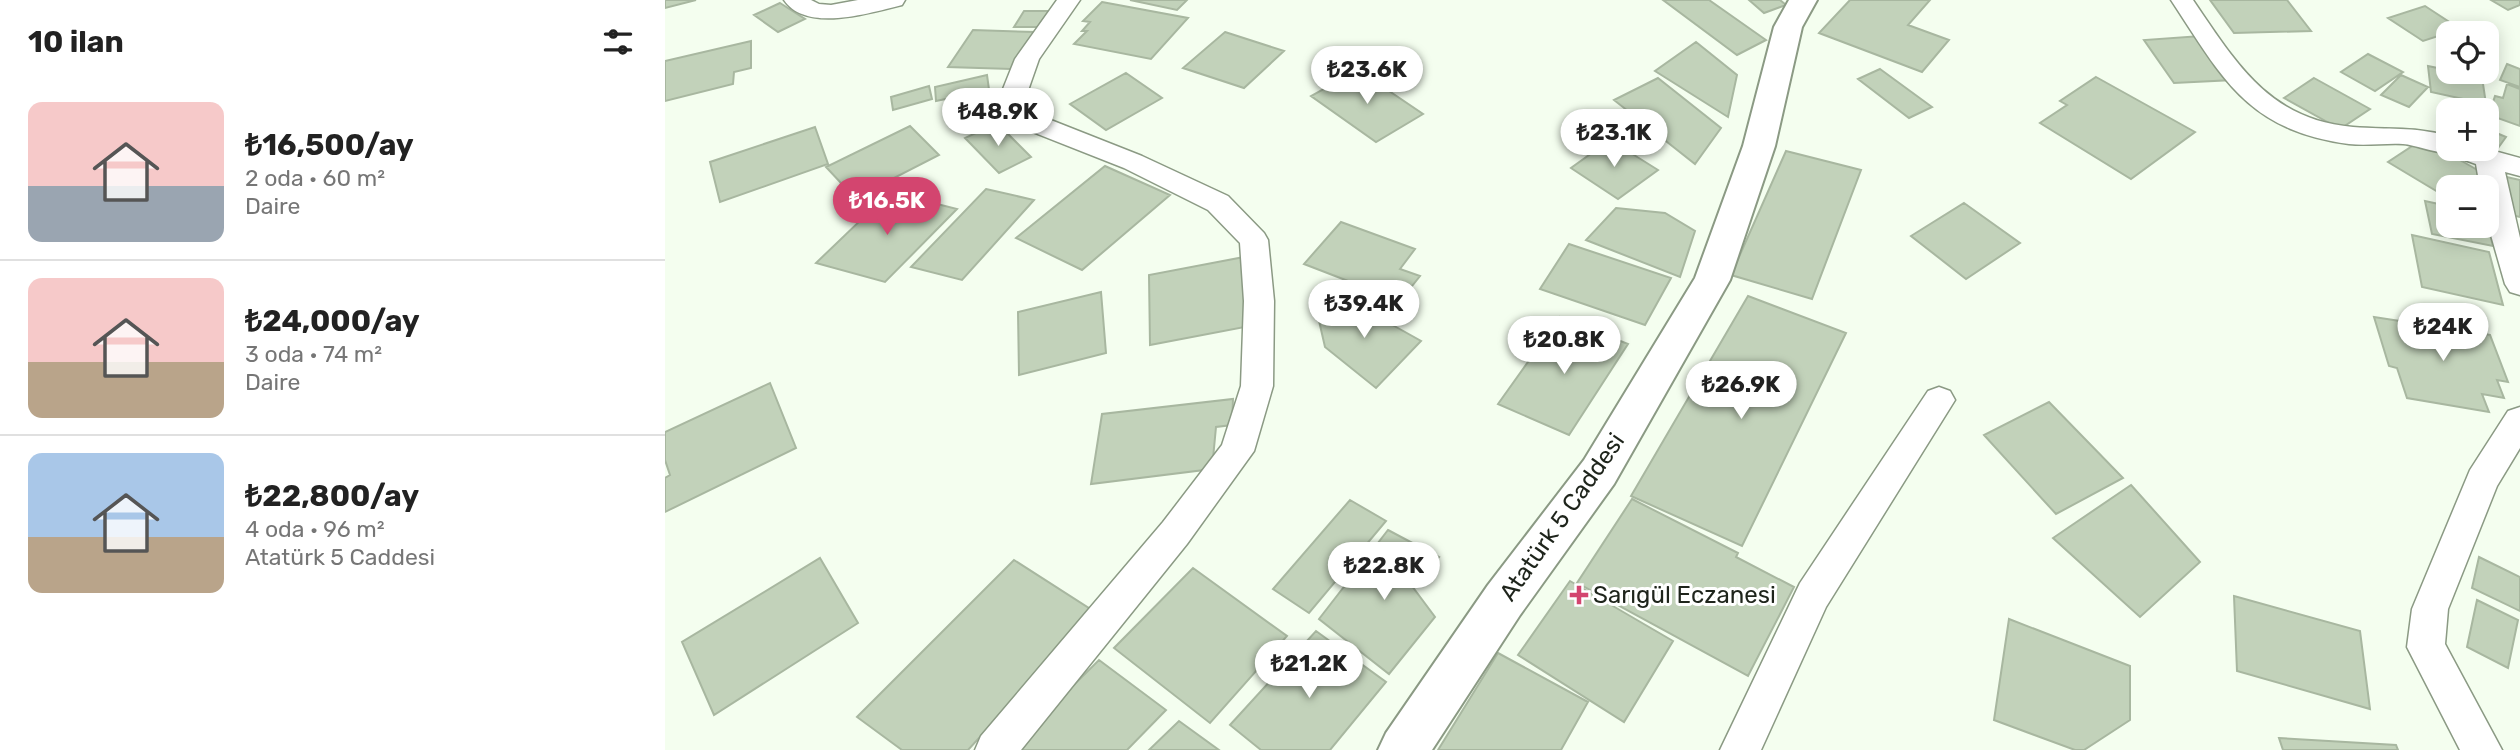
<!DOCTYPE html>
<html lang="tr">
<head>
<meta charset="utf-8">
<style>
	body { margin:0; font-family:Rubik,sans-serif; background:#f2f2f2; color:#222; height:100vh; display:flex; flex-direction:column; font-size:26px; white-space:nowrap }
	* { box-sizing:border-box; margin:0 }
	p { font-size:23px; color:#767676 }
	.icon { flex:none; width:38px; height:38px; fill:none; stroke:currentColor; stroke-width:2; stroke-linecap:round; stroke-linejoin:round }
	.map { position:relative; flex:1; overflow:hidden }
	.side { display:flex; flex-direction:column; background:#fff; width:665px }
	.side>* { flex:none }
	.tools { position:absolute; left:1771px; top:21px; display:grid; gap:14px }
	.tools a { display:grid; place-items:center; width:63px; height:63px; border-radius:14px; background:#fff; box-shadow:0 4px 18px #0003; font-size:35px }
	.price { position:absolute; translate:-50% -60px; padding:0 16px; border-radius:24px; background:#fff; color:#222; font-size:23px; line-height:46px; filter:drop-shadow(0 2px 4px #0008) }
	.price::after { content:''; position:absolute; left:50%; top:42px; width:21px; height:16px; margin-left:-10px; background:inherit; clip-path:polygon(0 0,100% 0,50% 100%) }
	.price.active { background:#d3456f; color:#fff }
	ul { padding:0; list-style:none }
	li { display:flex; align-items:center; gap:21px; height:175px; padding:0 28px }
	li+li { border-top:2px solid #e0e0e0 }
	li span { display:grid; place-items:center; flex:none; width:196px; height:140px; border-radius:14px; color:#555 }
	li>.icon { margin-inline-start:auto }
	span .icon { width:84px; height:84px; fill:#fffc; stroke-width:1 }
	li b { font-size:30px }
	h2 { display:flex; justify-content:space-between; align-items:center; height:84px; padding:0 28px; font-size:30px }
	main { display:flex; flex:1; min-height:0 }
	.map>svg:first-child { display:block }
	.building { fill:#c2d2ba; stroke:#a8b7a0; stroke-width:2 }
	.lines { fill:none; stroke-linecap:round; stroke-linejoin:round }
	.minor-casing { stroke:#8b9a84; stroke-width:3 }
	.secondary-casing { stroke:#8b9a84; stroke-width:4 }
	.minor { fill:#fff; fill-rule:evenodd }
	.secondary { fill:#fff; fill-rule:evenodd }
	.poi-dot { fill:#d3456f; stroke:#fff; stroke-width:2.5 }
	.labels { text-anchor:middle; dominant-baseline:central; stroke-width:6; stroke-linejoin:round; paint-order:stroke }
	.street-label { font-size:24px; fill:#1e241b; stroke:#fff }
	.poi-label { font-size:24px; fill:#1e241b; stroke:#fff; text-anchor:start }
</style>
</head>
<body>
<main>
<section class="side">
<h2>10 ilan<svg class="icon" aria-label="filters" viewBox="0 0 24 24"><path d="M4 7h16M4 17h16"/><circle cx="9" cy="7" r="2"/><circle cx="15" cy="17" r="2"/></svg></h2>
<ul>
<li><span style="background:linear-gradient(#f6c9c9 60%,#9aa5b1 0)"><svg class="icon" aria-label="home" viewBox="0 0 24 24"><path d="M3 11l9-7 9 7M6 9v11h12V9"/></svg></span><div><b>₺16,500/ay</b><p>2 oda · 60 m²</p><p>Daire</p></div></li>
<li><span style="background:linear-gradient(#f6c9c9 60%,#b9a48a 0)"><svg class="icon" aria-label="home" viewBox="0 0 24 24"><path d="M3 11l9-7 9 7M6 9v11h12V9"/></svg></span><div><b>₺24,000/ay</b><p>3 oda · 74 m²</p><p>Daire</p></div></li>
<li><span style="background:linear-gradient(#a9c7e8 60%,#b9a48a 0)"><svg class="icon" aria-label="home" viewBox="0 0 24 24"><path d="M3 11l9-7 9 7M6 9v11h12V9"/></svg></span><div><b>₺22,800/ay</b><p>4 oda · 96 m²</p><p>Atatürk 5 Caddesi</p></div></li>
</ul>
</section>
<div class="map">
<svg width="1855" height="750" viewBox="0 0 1855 750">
	<rect width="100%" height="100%" fill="#f4feef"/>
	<path class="building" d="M 0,0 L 31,0 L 0,8 Z
		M 465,0 L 522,0 L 512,10 Z
		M 998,0 L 1044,0 L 1101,40 L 1072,55 Z
		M 1084,0 L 1115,0 L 1121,5 L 1099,13 Z
		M 1185,0 L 1265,0 L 1243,25 L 1284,40 L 1257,72 L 1154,33 Z
		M 1545,0 L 1622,0 L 1646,31 L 1569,33 Z
		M 1826,0 L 1855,0 L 1855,5 L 1843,10 Z
		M 437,2 L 523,18 L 486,59 L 409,44 L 422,31 L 417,31 L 425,22 L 418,21 Z
		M 115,3 L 140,19 L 113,32 L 89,15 Z
		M 1760,6 L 1795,29 L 1758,41 L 1723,18 Z
		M 359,11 L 384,11 L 375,27 L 349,27 Z
		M 308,30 L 370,32 L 346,69 L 283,67 Z
		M 560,32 L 619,51 L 579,88 L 518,68 Z
		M 1536,36 L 1568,80 L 1509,83 L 1479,40 Z
		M 86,41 L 86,68 L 69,72 L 68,84 L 0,101 L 0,61 Z
		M 1031,42 L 1072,75 L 1063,117 L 990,71 Z
		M 1703,54 L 1738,72 L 1710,91 L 1676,72 Z
		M 1842,64 L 1855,69 L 1855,87 L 1835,80 Z
		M 1763,66 L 1817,77 L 1821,104 L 1766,92 Z
		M 1215,69 L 1267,107 L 1244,118 L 1193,79 Z
		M 693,70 L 758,114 L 711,142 L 646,96 Z
		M 461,73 L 497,98 L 441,130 L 405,104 Z
		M 322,75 L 326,104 L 292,112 L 290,97 L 271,101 L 270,87 Z
		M 1736,75 L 1763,87 L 1744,107 L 1716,95 Z
		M 1431,77 L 1530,132 L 1466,179 L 1375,123 L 1402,105 L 1395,101 Z
		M 993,78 L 1056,128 L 1030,164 L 949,100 Z
		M 1649,78 L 1705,109 L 1675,129 L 1619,98 Z
		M 1842,84 L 1855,89 L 1855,126 L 1824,115 L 1830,96 L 1838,98 Z
		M 264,86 L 267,99 L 228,110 L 226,97 Z
		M 332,123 L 366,157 L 334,173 L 300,138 Z
		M 245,126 L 274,155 L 190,198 L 161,167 Z
		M 150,127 L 163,164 L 55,202 L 45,162 Z
		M 1822,129 L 1841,137 L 1828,155 L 1814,149 L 1822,149 Z
		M 1758,139 L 1823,176 L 1807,187 L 1783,187 L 1783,198 L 1723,162 Z
		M 945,140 L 993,170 L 953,199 L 906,168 Z
		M 1121,151 L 1196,170 L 1147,299 L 1066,275 Z
		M 440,166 L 505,195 L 417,270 L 351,238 Z
		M 1833,175 L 1855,180 L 1855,217 L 1838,213 Z
		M 321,189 L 369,200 L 297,280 L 246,267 Z
		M 225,192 L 292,209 L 220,282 L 151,263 Z
		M 1760,201 L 1783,206 L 1783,226 L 1822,226 L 1822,223 L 1828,246 L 1767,234 Z
		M 1299,203 L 1355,243 L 1301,279 L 1246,236 Z
		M 951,208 L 1000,213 L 1030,231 L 1015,277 L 921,240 Z
		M 676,222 L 750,249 L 735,269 L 755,276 L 735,301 L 639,264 Z
		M 1747,235 L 1824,252 L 1838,305 L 1757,287 Z
		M 904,244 L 1006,278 L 980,325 L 875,289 Z
		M 579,257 L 585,326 L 485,345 L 484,275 Z
		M 436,292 L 441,353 L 354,375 L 353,312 Z
		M 672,294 L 756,341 L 711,388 L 660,347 L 652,312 Z
		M 1083,296 L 1181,333 L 1077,546 L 966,496 Z
		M 895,317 L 963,344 L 904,435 L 833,404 Z
		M 1709,317 L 1825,335 L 1843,382 L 1832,380 L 1839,398 L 1817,394 L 1824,412 L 1742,398 L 1732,368 L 1724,366 Z
		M 105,383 L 131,448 L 0,512 L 0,478 L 5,475 L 0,460 L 0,432 Z
		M 568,399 L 567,425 L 551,427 L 547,469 L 426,484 L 437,414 Z
		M 1384,402 L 1458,478 L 1391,514 L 1319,435 Z
		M 1466,485 L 1535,562 L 1475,617 L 1388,538 Z
		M 967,499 L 1073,553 L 1071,557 L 1129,587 L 1083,676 L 912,583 Z
		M 685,500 L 721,521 L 644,613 L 608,589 Z
		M 723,530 L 774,557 L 747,586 L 770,617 L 724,674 L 654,619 Z
		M 1814,557 L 1855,577 L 1855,611 L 1807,588 Z
		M 155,558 L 193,623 L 49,715 L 17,642 Z
		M 349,560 L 430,612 L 303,750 L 237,750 L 192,717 Z
		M 528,568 L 622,636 L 545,723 L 449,648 Z
		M 905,581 L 1008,641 L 959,722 L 853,655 Z
		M 1569,596 L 1695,631 L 1705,709 L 1572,671 Z
		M 1812,600 L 1853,620 L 1843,668 L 1802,647 Z
		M 1344,619 L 1465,666 L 1465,720 L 1419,750 L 1410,750 L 1329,720 Z
		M 651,631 L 721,682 L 665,750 L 596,750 L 565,725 Z
		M 833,653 L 923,702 L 896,750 L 773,750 Z
		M 434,660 L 501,710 L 462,750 L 343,750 Z
		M 514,721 L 554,750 L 484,750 Z
		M 1614,738 L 1731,745 L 1733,750 L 1618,750 Z"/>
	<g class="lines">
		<defs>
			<path id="minor" d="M 119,0 L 146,0 L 154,4 L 166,5 L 193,0 L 240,0 L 237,5 C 205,13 141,33 119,0 Z
				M 392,0 L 415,0 L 374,59 L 360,99 L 368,113 L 477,156 L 563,196 L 599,233 L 603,240 L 609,301 L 608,386 L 589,451 L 522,544 L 356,750 L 310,750 L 316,736 L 498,522 L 557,445 L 576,386 L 579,301 L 575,243 L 543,210 L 459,168 L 350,125 L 334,99 L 350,59 Z
				M 1506,0 L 1528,0 C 1571,63 1604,120 1688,127 C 1725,130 1746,126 1783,136 L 1783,149 L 1794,149 C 1781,159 1754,145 1738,144 C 1720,143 1702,146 1684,144 C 1582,130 1558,79 1506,0 Z
				M 1795,149 L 1822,149 L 1855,158 L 1855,176 L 1840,172 L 1855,238 L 1855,295 L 1845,292 L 1840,284 L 1822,221 L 1822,187 L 1815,187 L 1811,164 L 1797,159 L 1793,153 Z
				M 1274,387 L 1285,391 L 1290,400 L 1161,607 L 1096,750 L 1055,750 L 1135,583 L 1263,391 Z
				M 1855,407 L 1855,448 L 1832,486 L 1783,609 L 1780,644 L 1837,750 L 1795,750 L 1742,647 L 1747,609 L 1805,470 L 1843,411 Z"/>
			<path id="secondary" d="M 1124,0 L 1152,0 L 1137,27 L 1110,146 L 1065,280 L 949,484 L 855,615 L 767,750 L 713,750 L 721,733 L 823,585 L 919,460 L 1030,278 L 1078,146 L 1109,27 Z"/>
		</defs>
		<use href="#minor" class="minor-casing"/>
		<use href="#secondary" class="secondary-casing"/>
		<use href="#minor" class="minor"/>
		<use href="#secondary" class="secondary"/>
	</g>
	<path class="poi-dot" d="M910.5 584.5h7v7h7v7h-7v7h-7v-7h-7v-7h7z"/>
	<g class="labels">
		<g class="street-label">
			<text transform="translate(897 517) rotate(-55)">Atatürk 5 Caddesi</text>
		</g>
		<g class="poi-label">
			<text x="928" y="595">Sarıgül Eczanesi</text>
		</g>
	</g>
</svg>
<div class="tools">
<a><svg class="icon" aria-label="locate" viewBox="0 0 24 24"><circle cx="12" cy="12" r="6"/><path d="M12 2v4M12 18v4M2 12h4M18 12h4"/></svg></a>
<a>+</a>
<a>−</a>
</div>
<b class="price" style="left:702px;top:106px">₺23.6K</b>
<b class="price" style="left:333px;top:148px">₺48.9K</b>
<b class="price" style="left:949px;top:169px">₺23.1K</b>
<b class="price active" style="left:222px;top:237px">₺16.5K</b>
<b class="price" style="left:699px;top:340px">₺39.4K</b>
<b class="price" style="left:1778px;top:363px">₺24K</b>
<b class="price" style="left:899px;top:376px">₺20.8K</b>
<b class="price" style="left:1076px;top:421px">₺26.9K</b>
<b class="price" style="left:719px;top:602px">₺22.8K</b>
<b class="price" style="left:644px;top:700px">₺21.2K</b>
</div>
</main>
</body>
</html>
